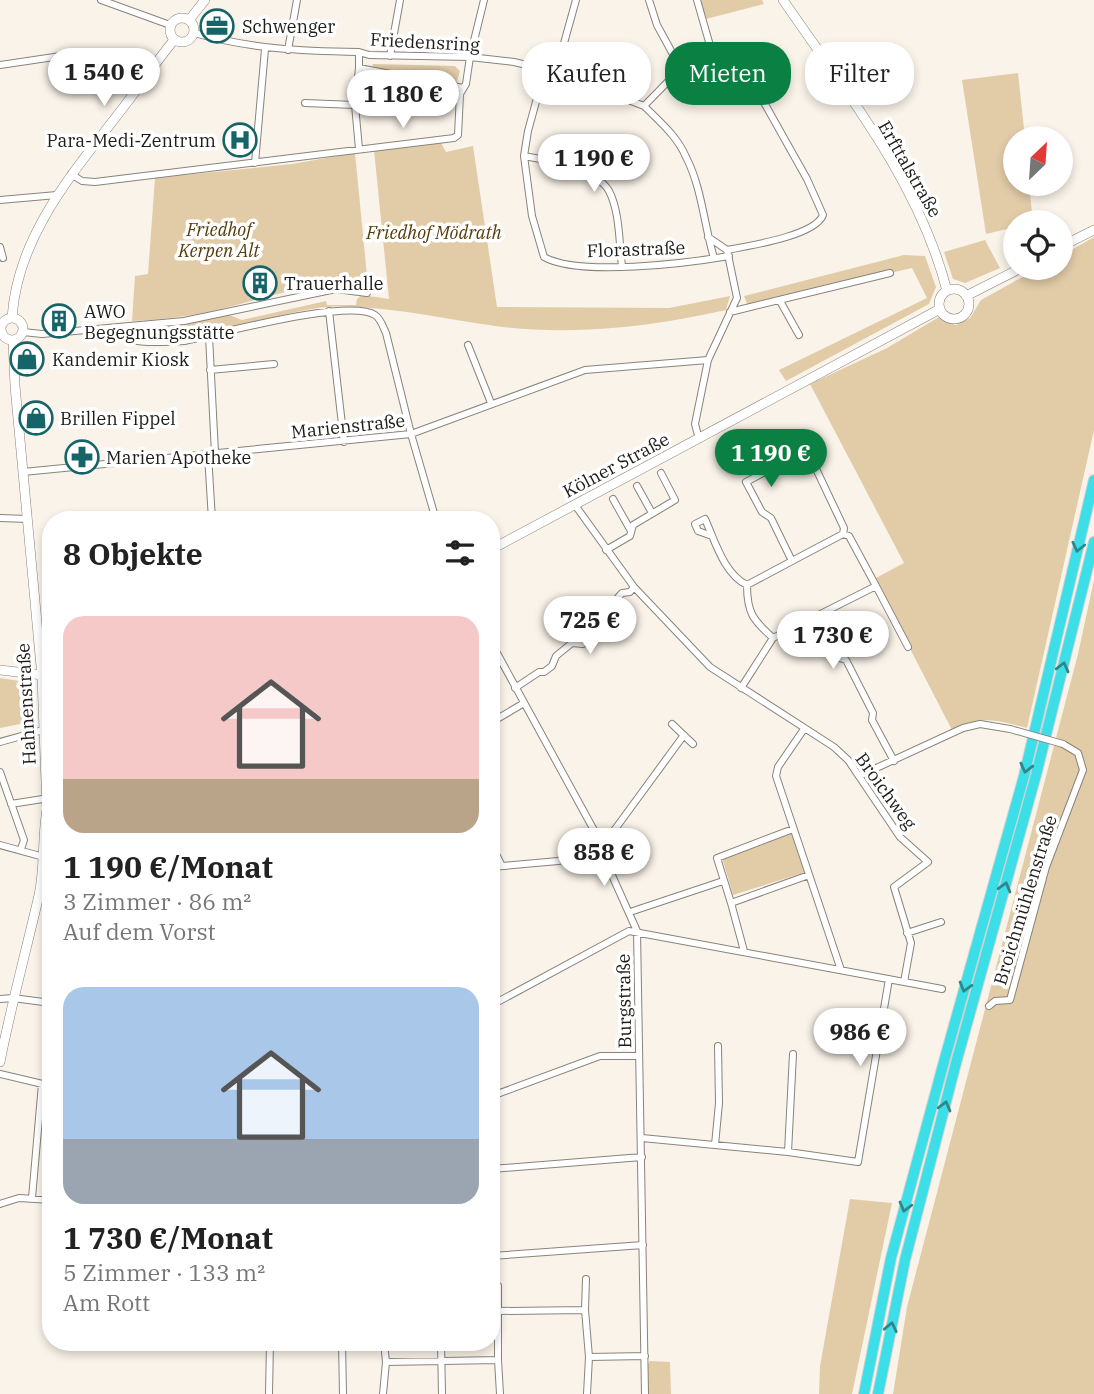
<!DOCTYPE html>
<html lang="de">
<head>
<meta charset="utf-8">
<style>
	body { margin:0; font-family:"IBM Plex Serif",serif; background:#f2f2f2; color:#222; height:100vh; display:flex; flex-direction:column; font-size:26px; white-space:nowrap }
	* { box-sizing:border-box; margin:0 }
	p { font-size:23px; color:#767676 }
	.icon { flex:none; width:38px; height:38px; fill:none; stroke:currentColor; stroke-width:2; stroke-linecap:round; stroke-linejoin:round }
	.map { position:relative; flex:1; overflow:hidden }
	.details { position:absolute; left:42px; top:511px; width:458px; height:840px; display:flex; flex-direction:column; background:#fff; border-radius:28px; box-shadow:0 4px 10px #0003 }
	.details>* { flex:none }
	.guide { position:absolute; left:522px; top:42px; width:467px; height:63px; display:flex; gap:14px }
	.needle { width:46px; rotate:25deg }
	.fabs { position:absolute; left:1003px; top:126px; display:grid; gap:14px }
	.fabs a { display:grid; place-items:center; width:70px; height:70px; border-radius:50%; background:#fff; box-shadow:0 4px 10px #0003; font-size:35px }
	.price { position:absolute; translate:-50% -60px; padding:0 16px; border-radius:24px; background:#fff; color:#222; font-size:23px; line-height:46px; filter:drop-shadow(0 2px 4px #0008) }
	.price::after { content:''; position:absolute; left:50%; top:42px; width:21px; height:16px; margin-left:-10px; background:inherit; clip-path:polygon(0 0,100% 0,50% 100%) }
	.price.active { background:#0b8043; color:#fff }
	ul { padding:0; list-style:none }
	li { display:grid; align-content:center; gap:14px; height:371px; padding:0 21px }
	li span { display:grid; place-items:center; height:217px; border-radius:21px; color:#555 }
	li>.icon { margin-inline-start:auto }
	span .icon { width:126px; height:126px; fill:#fffc; stroke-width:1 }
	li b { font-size:30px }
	h2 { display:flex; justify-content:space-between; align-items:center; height:84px; padding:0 21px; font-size:30px }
	.chip { padding:0 24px; border-radius:28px; background:#fff; box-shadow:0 4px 10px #0003; font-size:24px; line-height:63px }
	.chip.active { background:#0b8043; color:#fff }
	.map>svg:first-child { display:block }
	.green { fill:#e2cca8 }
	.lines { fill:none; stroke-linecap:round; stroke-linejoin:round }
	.street-casing { stroke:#89837a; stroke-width:8 }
	.secondary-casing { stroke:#89837a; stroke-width:10 }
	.highway-casing { stroke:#d2d2d1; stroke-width:12 }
	.street { stroke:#fff; stroke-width:6 }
	.secondary { stroke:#fff; stroke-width:9 }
	.highway { stroke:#3cdfe8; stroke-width:10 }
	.street-bridge-casing { stroke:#89837a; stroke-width:8; stroke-linecap:butt }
	.street-bridge { stroke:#fff; stroke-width:6 }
	.oneway { stroke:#2e878a }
	.labels { text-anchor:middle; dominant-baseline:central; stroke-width:7; stroke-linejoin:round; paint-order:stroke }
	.poi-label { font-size:18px; fill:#1e1c18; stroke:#fff; text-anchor:start }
	.street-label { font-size:18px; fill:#1e1c18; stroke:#fff }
	.park-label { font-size:18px; font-style:italic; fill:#563c0a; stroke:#fff }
</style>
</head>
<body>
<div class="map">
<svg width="1094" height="1394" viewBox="0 0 1094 1394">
	<rect width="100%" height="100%" fill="#faf3e9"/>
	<path class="green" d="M 700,0 L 762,0 L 764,4 L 706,19 Z
		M 373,64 L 455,66 L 460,71 L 456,84 L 372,68 Z
		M 1018,73 L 1025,138 L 1015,138 L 1015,184 L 1029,184 L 1033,222 L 1015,222 L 1015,227 L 986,234 L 962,80 Z
		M 441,143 L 446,152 L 473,146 L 497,307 L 669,308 L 730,296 L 726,310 C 650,327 573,336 495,326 C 443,319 378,304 327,307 C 267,312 169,357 113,333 L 117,330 L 154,327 L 229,315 L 242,320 L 326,301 L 327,305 L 356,305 L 357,299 L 362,295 L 389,299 L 374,150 Z
		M 355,153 L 368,286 C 314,278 260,301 208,312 C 183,317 157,320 132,321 L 135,276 L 148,274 L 155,178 L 292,164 Z
		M 1094,237 L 1094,430 L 1027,728 C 996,720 980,715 952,730 L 874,579 L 904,563 L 810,384 L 887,348 L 939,317 L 956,325 L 970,318 L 981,300 L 1039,268 L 1060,268 L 1061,256 Z
		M 985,240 L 1000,268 L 965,283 L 953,279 L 944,252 Z
		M 904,255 L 925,256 L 936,287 L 929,304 L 786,381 L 779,370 L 927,298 L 912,268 L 748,306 L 744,296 Z
		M 1094,580 L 1094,1394 L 893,1394 L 907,1307 L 1078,654 Z
		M 0,678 L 20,681 C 20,689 24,689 26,696 C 29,703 30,712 30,719 L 25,723 L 0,728 Z
		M 791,829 L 806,872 L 733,895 L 721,854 Z
		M 850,1199 L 892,1203 L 852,1394 L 819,1394 L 820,1366 Z
		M 650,1361 L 670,1362 L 671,1394 L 648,1394 L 648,1364 Z"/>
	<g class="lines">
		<defs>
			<path id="street" d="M 101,0 L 170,25
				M 649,0 L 657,25 L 681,69
				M 697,0 L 711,49
				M 194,33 C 252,49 300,51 359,52 L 369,55 L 470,57 L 514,62 L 556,72 L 644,106 L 687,62 L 711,49
				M 711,49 L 731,56 L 748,74 L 807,179 L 823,215 C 815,236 748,246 727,250
				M 288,50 L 297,0
				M 359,52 L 359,68 L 463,88
				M 390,56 L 400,0
				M 0,65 L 81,53
				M 359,68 L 355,105 L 359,149
				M 545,69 L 528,131 L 524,156 L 532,216 L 544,257 C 579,277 688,263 729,256
				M 556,72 L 576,0
				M 305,103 L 355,105
				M 644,106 C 660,122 677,136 686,157 C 702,188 704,225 714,258
				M 524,156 C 547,160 597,169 609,191 C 620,212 619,243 622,266
				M 255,163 L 265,49
				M 71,174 L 82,181 L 95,182 L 454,138 L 458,135 L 460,94 L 466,84 L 470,57 L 484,0
				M 0,200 L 57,195
				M 0,247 L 3,258
				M 780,301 L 799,335
				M 329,311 L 344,442
				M 730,312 L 890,273
				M 101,330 C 126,344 156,343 184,341 C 219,334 349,298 375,315 C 381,319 383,327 386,333 L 411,434 L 436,520
				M 0,332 L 2,332
				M 23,332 L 42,334 L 184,321 L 336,289 L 367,293
				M 209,336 L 215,453
				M 468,345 L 491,403
				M 210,370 L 274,364
				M 699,439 L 695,424 L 708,360 L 737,298 L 727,250 L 708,237
				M 811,448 L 815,448 L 817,452 L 814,455 L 809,454 Z
				M 208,454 L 212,520
				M 23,472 L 411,434 L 585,370 L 708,360
				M 637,486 L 652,513
				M 613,499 L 631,531
				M 575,505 L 634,587 L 710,667 L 834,747 L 848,760 L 900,837 L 928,862 L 894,887 L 911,943 L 904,982
				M 0,518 L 28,519
				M 712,536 L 698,531 L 695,524 L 705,519 C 715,541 724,574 747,585
				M 606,550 L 630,536 L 633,525 L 675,500 L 661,473
				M 792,561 L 843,534
				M 876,586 L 908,647
				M 813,618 L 836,657 L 846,660 L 873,713 L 872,720 L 894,761
				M 773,638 C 753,620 747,613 747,585 L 792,561 L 771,518 L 762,512 L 746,482 L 802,452 L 809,454 L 844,528 L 843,534
				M 492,644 L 601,843 L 602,853 L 637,931 L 645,1394
				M 515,688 L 539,672 L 544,672 L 552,666 L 556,656 L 572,643 L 583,644 L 594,633 L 595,623 L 622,593 L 630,592 L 634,587
				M 741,688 L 773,638 L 876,586 L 849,536 L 843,534
				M 492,722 L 524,703
				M 672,724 L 693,744
				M 804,729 L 778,767 L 776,776 L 841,970
				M 0,742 L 43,730
				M 0,772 L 24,840 L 21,849
				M 859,776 L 963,728 L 980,724 L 1010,729
				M 11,804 L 49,798
				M 793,829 L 717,858 L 731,903 L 809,875
				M 601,843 L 610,836 L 684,735
				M 0,845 L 51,859
				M 492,846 L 502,866
				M 492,867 L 558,861 L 602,853
				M 731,903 L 744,951
				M 630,912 L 723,881
				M 907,933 L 941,922
				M 0,999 L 13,998 L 51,1003
				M 492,1005 L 629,931 L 942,989
				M 989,1006 L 995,1001 L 1010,1000 L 1046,867 L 1083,770 L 1078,753 L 1063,744
				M 0,1074 L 51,1086
				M 492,1096 L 600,1056 L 639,1056
				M 642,1138 L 788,1152 L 858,1162 L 889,979
				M 715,1145 L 719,1103 L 718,1046
				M 788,1152 L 793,1054
				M 492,1169 L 642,1157
				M 32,1198 L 42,1084
				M 0,1204 L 19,1198 L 51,1200
				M 492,1256 L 643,1245
				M 586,1279 L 585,1310 L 589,1357
				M 499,1311 L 585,1310
				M 342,1342 L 343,1394
				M 441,1342 L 442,1394
				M 498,1360 L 498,1286
				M 386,1362 L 498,1360 L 500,1394
				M 269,1394 L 270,1342
				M 383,1394 L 386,1362 L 384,1342
				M 587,1394 L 589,1357 L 645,1356"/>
			<path id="secondary" d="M 783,0 C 845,90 920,184 947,291
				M170 30a12 12 0 1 1 24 0a12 12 0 1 1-24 0Z
				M 190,19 L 205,0
				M 1060,247 L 1094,230
				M939 304a15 15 0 1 1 30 0a15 15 0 1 1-30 0Z
				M 966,296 L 1021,268
				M 12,318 C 17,237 72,174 119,113 C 138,89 155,63 174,40
				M1 329a11 11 0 1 1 22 0a11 11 0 1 1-22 0Z
				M 492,549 L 940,309
				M 0,670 L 51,676
				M 0,1062 C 11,1006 26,951 39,895 C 45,867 42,838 47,809 L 42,677 L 15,386 L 13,340"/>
			<path id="highway" d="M 864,1394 L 891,1258 L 945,1058 L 1024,776 L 1094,480
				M 878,1394 L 905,1260 L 956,1063 L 1036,775 L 1094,542"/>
		</defs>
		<use href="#street" class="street-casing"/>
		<use href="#secondary" class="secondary-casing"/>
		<use href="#highway" class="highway-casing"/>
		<use href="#street" class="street"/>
		<use href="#secondary" class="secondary"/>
		<use href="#highway" class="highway"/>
		<defs>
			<path id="street-bridge" d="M 1010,729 L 1063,744"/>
		</defs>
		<use href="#street-bridge" class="street-bridge-casing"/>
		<use href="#street-bridge" class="street-bridge"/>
	</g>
	<defs><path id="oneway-chevron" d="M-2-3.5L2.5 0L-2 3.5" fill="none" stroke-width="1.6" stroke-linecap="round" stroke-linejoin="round" transform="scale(1.75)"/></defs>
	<g class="oneway">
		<use href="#oneway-chevron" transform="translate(1078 547) rotate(103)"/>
		<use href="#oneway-chevron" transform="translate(1063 667) rotate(-76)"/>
		<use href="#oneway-chevron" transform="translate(1026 768) rotate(104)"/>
		<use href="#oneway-chevron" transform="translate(1005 887) rotate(-74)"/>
		<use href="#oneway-chevron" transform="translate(965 987) rotate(106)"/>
		<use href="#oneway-chevron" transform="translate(945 1106) rotate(-75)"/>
		<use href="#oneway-chevron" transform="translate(905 1207) rotate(105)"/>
		<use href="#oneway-chevron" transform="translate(891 1327) rotate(-78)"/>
	</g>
	<defs>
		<symbol id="office-ring" viewBox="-11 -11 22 22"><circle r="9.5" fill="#fff" stroke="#156468" stroke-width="1.5"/><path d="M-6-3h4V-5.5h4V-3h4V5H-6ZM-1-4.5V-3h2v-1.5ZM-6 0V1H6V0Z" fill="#156468"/></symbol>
		<symbol id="hospital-ring" viewBox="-11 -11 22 22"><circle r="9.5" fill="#fff" stroke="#156468" stroke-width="1.5"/><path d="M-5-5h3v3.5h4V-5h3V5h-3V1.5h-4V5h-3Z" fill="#156468"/></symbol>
		<symbol id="building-ring" viewBox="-11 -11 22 22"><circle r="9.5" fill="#fff" stroke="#156468" stroke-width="1.5"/><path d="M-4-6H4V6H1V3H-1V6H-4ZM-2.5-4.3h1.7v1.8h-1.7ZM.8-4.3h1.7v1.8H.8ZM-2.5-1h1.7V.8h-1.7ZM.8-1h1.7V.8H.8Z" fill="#156468"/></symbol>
		<symbol id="shop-ring" viewBox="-11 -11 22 22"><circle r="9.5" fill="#fff" stroke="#156468" stroke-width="1.5"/><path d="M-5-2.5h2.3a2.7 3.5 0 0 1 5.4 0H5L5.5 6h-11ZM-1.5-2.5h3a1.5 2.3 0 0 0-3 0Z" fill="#156468"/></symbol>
		<symbol id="pharmacy-ring" viewBox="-11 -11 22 22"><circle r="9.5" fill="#fff" stroke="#156468" stroke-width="1.5"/><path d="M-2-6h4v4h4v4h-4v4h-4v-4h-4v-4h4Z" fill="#156468"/></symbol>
	</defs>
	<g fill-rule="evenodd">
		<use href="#office-ring" x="198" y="7" width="38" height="38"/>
		<use href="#hospital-ring" x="221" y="121" width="38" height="38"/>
		<use href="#building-ring" x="241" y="264" width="38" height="38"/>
		<use href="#building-ring" x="40" y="302" width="38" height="38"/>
		<use href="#shop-ring" x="8" y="340" width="38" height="38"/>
		<use href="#shop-ring" x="17" y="399" width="38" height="38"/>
		<use href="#pharmacy-ring" x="63" y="438" width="38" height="38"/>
	</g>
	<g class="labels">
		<g class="poi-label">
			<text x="242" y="26">Schwenger</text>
			<text x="216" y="140" text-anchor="end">Para-Medi-Zentrum</text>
			<text x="284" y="283">Trauerhalle</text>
			<text x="84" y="311">AWO<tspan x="84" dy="21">Begegnungsstätte</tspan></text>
			<text x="52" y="359">Kandemir Kiosk</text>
			<text x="60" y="418">Brillen Fippel</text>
			<text x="106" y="457">Marien Apotheke</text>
		</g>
		<g class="street-label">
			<text transform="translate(425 42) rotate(3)">Friedensring</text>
			<text transform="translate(910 169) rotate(60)">Erfttalstraße</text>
			<text transform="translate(636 249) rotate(-2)">Florastraße</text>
			<text transform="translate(348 426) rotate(-6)">Marienstraße</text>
			<text transform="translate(616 465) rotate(-28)">Kölner Straße</text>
			<text transform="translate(26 704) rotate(-93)">Hahnenstraße</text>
			<text transform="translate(886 791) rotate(54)">Broichweg</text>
			<text transform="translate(1025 900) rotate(-73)">Broichmühlenstraße</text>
			<text transform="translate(624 1001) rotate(-91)">Burgstraße</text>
		</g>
		<g class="park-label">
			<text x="219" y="229">Friedhof<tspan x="219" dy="21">Kerpen Alt</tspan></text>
			<text x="434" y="232">Friedhof Mödrath</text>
		</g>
	</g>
</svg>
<div class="fabs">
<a><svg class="needle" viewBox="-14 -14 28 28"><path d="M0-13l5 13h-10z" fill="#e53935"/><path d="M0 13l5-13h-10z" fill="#767676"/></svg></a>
<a><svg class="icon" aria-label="locate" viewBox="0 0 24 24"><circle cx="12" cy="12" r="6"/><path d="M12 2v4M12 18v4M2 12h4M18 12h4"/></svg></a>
</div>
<b class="price" style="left:104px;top:108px">1 540 €</b>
<b class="price" style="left:403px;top:130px">1 180 €</b>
<b class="price" style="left:594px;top:194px">1 190 €</b>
<b class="price active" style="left:771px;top:489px">1 190 €</b>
<b class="price" style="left:590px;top:656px">725 €</b>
<b class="price" style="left:833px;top:671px">1 730 €</b>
<b class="price" style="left:604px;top:888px">858 €</b>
<b class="price" style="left:860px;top:1068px">986 €</b>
<div class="guide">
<a class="chip">Kaufen</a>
<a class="chip active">Mieten</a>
<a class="chip">Filter</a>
</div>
<section class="details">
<h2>8 Objekte<svg class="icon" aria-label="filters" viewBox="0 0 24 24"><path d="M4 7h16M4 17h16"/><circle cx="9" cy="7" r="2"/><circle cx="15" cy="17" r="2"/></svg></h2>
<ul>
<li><span style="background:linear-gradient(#f6c9c9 75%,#b9a48a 0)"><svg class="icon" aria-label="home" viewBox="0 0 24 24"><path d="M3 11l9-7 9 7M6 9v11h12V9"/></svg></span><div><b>1 190 €/Monat</b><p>3 Zimmer · 86 m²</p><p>Auf dem Vorst</p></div></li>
<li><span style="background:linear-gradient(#a9c7e8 70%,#9aa5b1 0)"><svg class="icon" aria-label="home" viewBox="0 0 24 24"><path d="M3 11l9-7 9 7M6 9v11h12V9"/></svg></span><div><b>1 730 €/Monat</b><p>5 Zimmer · 133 m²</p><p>Am Rott</p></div></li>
</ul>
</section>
</div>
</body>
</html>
